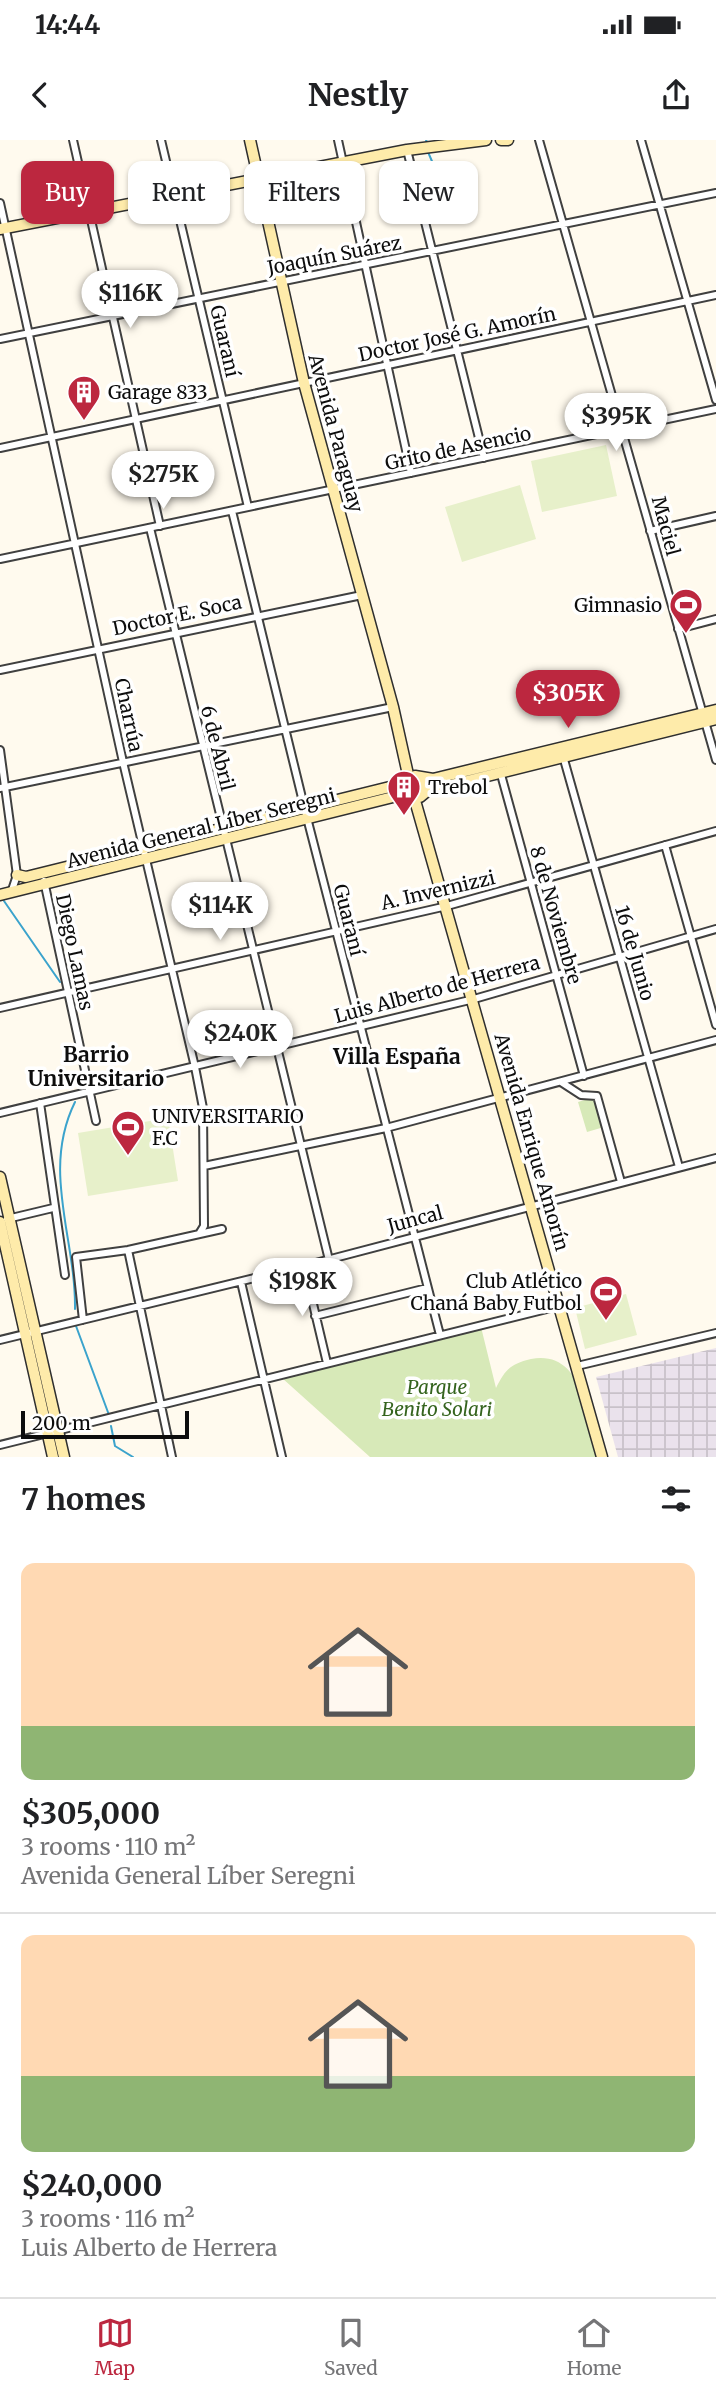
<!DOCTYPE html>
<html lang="en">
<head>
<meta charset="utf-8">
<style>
	body { margin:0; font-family:Merriweather,serif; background:#f6f6f6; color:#202124; height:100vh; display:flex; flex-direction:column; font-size:26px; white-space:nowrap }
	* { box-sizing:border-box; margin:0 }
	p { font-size:23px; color:#757577 }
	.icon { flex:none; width:38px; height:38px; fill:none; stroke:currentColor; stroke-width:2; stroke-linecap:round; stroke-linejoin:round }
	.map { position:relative; height:1317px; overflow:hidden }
	.sheet { display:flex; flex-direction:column; background:#fff; flex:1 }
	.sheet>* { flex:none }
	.guide { position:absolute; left:21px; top:21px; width:676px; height:63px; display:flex; gap:14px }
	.scale { position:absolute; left:21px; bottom:18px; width:168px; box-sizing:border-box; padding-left:7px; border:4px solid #0d0d0d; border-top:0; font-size:19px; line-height:24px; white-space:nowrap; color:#0d0d0d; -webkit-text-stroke:5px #fff; paint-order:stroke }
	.price { position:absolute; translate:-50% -60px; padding:0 16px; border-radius:24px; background:#fff; color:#222; font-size:23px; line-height:46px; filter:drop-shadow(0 2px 4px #0008) }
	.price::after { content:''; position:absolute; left:50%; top:42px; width:21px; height:16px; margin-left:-10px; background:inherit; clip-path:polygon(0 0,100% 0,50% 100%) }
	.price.active { background:#bc273f; color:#fff }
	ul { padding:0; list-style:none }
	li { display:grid; align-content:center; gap:14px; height:371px; padding:0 21px }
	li+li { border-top:2px solid #e0e0e0 }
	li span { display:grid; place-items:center; height:217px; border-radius:14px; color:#555 }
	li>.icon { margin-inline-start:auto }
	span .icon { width:126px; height:126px; fill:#fffc; stroke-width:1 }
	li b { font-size:30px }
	h2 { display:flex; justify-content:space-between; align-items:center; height:84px; padding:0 21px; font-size:30px }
	.chip { padding:0 24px; border-radius:14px; background:#fff; box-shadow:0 2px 5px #0004; font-size:24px; line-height:63px }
	.chip.active { background:#bc273f; color:#fff }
	.status { display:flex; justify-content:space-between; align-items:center; height:49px; padding:0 35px; background:#fff; direction:ltr }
	.status svg { height:19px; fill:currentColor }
	header { display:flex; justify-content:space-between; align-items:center; height:91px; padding:0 21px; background:#fff; font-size:32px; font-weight:700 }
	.dock { display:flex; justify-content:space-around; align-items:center; height:98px; border-top:2px solid #e0e0e0; background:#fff; font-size:19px; color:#757577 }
	.dock a { display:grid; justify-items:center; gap:4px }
	.dock .active { color:#bc273f }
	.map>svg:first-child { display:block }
	.industrial { fill:url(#industrial-grid) }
	.park { fill:#d7e9b8 }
	.pitch { fill:#e7f0ca }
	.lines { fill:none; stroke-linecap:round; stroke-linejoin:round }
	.stream { stroke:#3ba3cc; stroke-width:2 }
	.street-casing { stroke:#404040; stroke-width:10 }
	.secondary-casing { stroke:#2f2f2f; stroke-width:13 }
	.street { stroke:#fff; stroke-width:6 }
	.secondary { stroke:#feebaa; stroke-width:10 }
	.labels { text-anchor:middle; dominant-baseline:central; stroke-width:7; stroke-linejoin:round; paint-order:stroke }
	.street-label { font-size:19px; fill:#0d0d0d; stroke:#fff }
	.poi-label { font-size:19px; fill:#0d0d0d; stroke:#fff; text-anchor:start }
	.park-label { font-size:19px; font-style:italic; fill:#35641e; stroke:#fff }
	.neighbourhood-label { font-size:21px; font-weight:bold; fill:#0d0d0d; stroke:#fff }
</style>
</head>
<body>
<div class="status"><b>14:44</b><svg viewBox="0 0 49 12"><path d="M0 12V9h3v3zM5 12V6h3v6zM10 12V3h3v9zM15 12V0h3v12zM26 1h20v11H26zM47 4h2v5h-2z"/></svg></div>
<header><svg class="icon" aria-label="back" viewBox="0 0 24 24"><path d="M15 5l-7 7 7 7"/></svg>Nestly<svg class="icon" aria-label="share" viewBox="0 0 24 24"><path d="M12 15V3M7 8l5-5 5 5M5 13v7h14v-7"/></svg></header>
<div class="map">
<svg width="716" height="1317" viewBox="0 0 716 1317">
	<defs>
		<pattern id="industrial-grid" width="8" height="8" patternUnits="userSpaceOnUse" patternTransform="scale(1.75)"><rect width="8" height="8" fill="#eae2ec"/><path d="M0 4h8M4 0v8" fill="none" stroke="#c8c1c9"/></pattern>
	</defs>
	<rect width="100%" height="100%" fill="#fffaee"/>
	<path class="industrial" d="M 716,1208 L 716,1317 L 618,1317 L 596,1237 Z"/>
	<path class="park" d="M 595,957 L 604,987 L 587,992 L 578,962 Z
		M 481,1187 L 496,1248 C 505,1230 510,1224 531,1219 C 584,1209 589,1280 599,1317 L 370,1317 L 282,1238 Z"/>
	<path class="pitch" d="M 606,305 L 617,356 L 542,372 L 531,321 Z
		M 520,345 L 536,399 L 462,422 L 445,367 Z
		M 168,978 L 178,1041 L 88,1056 L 78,993 Z
		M 626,1154 L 637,1195 L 585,1209 L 575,1168 Z"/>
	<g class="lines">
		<path class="stream" d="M 426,0 L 427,2
			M 428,12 L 434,26
			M 4,761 L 60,842
			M 75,962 C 41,1031 76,1098 75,1169
			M 76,1186 L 109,1275
			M 111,1286 L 115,1306 L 133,1317"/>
		<defs>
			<path id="street" d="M 73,0 L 160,386
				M 161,0 L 248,367
				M 338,0 L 411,333
				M 539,0 L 716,620
				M 641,0 L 716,260
				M 407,10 L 484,318
				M 0,63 L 123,622 L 195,927 L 203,968 L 204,1086 L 199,1094
				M 0,199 L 716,53
				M 0,308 L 716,155
				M 232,371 L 305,670 L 440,1195
				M 150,388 L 329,1120
				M 650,391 L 716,376
				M 0,419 L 716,269
				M 678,489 L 716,479
				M 0,530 L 362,455
				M 0,610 L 17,735 L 11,753
				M 563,616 L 679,1027
				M 500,631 L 584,936
				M 0,648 L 393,567
				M 665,705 L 716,885
				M 44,741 L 96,981
				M 0,868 L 447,766 L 716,691
				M 561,942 L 581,955 L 597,956 L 621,1042
				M 40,963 L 65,1135
				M 0,973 L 474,859 L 716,789
				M 204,1026 L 386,988 L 716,900
				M 7,1079 L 53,1068
				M 128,1110 L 172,1317
				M 304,1126 L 327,1223
				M 241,1142 L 282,1317
				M 315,1176 L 427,1148
				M 83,1180 L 76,1117 L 128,1110 L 222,1089
				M 0,1200 L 304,1126 L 716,1018
				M 577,1226 L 716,1193
				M 0,1305 L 559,1166"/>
			<path id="secondary" d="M 250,0 L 304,243 L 393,567 L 409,639
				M 501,0 L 508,0
				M 0,89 L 407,10 L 486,0
				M 406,643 L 415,636 L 433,639 L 716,570
				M 427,651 L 716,579
				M 411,656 L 420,657 L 426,652 L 424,639
				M 414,657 L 602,1317
				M 17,735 L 26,737 L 406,643
				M 0,755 L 401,655 L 410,655
				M 0,1037 L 64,1317
				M 0,1082 L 53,1317"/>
		</defs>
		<use href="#street" class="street-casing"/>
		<use href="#secondary" class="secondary-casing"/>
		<use href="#street" class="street"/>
		<use href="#secondary" class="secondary"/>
	</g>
	<defs>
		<symbol id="building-pin" viewBox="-11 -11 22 30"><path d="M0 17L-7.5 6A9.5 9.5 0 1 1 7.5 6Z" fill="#bc273f" stroke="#fff"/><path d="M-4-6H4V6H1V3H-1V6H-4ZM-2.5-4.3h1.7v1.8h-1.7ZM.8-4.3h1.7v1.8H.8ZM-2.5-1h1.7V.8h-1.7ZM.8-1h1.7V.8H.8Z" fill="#fff"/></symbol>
		<symbol id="stadium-pin" viewBox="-11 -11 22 30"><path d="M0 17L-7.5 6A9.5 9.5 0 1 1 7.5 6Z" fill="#bc273f" stroke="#fff"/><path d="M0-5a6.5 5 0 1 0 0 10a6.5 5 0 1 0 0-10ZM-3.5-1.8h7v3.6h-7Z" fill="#fff"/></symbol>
	</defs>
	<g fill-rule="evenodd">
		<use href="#building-pin" x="65" y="233" width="38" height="52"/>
		<use href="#stadium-pin" x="667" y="446" width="38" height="52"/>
		<use href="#building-pin" x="385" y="628" width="38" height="52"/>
		<use href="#stadium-pin" x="109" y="968" width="38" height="52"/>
		<use href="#stadium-pin" x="587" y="1133" width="38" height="52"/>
	</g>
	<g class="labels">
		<g class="street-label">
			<text transform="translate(334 115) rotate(-11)">Joaquín Suárez</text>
			<text transform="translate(457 194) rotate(-12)">Doctor José G. Amorín</text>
			<text transform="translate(225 201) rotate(77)">Guaraní</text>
			<text transform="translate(336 293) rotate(75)">Avenida Paraguay</text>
			<text transform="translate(458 308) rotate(-12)">Grito de Asencio</text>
			<text transform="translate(666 386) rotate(75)">Maciel</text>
			<text transform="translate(177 475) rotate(-12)">Doctor E. Soca</text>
			<text transform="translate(129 575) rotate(78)">Charrúa</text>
			<text transform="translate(218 608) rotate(76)">6 de Abril</text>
			<text transform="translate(201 688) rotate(-14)">Avenida General Líber Seregni</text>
			<text transform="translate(438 750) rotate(-13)">A. Invernizzi</text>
			<text transform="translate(556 775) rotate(74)">8 de Noviembre</text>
			<text transform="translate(349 780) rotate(76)">Guaraní</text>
			<text transform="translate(75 812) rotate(78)">Diego Lamas</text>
			<text transform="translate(635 813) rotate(74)">16 de Junio</text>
			<text transform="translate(437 849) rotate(-15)">Luis Alberto de Herrera</text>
			<text transform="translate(532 1002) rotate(74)">Avenida Enrique Amorín</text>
			<text transform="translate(415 1079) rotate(-15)">Juncal</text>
		</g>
		<g class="poi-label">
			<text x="108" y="252">Garage 833</text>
			<text x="662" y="465" text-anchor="end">Gimnasio</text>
			<text x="428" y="647">Trebol</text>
			<text x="152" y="976">UNIVERSITARIO<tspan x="152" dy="22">F.C</tspan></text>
			<text x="582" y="1141" text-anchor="end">Club Atlético<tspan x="582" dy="22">Chaná Baby Futbol</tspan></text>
		</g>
		<g class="park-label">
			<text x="437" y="1247">Parque<tspan x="437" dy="22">Benito Solari</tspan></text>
		</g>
		<g class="neighbourhood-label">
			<text x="96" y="914">Barrio<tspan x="96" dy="24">Universitario</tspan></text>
			<text x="397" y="916">Villa España</text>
		</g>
	</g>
</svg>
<div class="scale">200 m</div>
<b class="price" style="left:130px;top:190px">$116K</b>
<b class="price" style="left:616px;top:313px">$395K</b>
<b class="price" style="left:163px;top:371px">$275K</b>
<b class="price active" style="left:568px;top:590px">$305K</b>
<b class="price" style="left:220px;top:802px">$114K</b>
<b class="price" style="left:240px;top:930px">$240K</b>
<b class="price" style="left:302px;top:1178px">$198K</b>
<div class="guide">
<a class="chip active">Buy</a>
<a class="chip">Rent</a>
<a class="chip">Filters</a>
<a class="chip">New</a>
</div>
</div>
<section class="sheet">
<h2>7 homes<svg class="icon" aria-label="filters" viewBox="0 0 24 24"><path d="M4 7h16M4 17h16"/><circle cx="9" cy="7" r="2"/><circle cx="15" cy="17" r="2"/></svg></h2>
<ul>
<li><span style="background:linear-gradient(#ffd9b3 75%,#8fb573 0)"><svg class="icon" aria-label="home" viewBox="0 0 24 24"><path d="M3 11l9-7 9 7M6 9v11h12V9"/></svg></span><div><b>$305,000</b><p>3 rooms · 110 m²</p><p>Avenida General Líber Seregni</p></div></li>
<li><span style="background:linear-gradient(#ffd9b3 65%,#8fb573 0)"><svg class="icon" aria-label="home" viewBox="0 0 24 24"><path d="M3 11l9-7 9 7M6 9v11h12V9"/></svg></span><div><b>$240,000</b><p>3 rooms · 116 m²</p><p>Luis Alberto de Herrera</p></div></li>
</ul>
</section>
<nav class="dock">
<a class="active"><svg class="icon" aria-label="map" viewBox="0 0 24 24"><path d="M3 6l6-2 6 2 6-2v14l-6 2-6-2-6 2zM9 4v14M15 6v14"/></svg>Map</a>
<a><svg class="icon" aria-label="saved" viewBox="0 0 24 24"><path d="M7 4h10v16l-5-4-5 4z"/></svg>Saved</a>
<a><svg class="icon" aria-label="home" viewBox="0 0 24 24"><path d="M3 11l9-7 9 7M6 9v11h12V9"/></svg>Home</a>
</nav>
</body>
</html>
